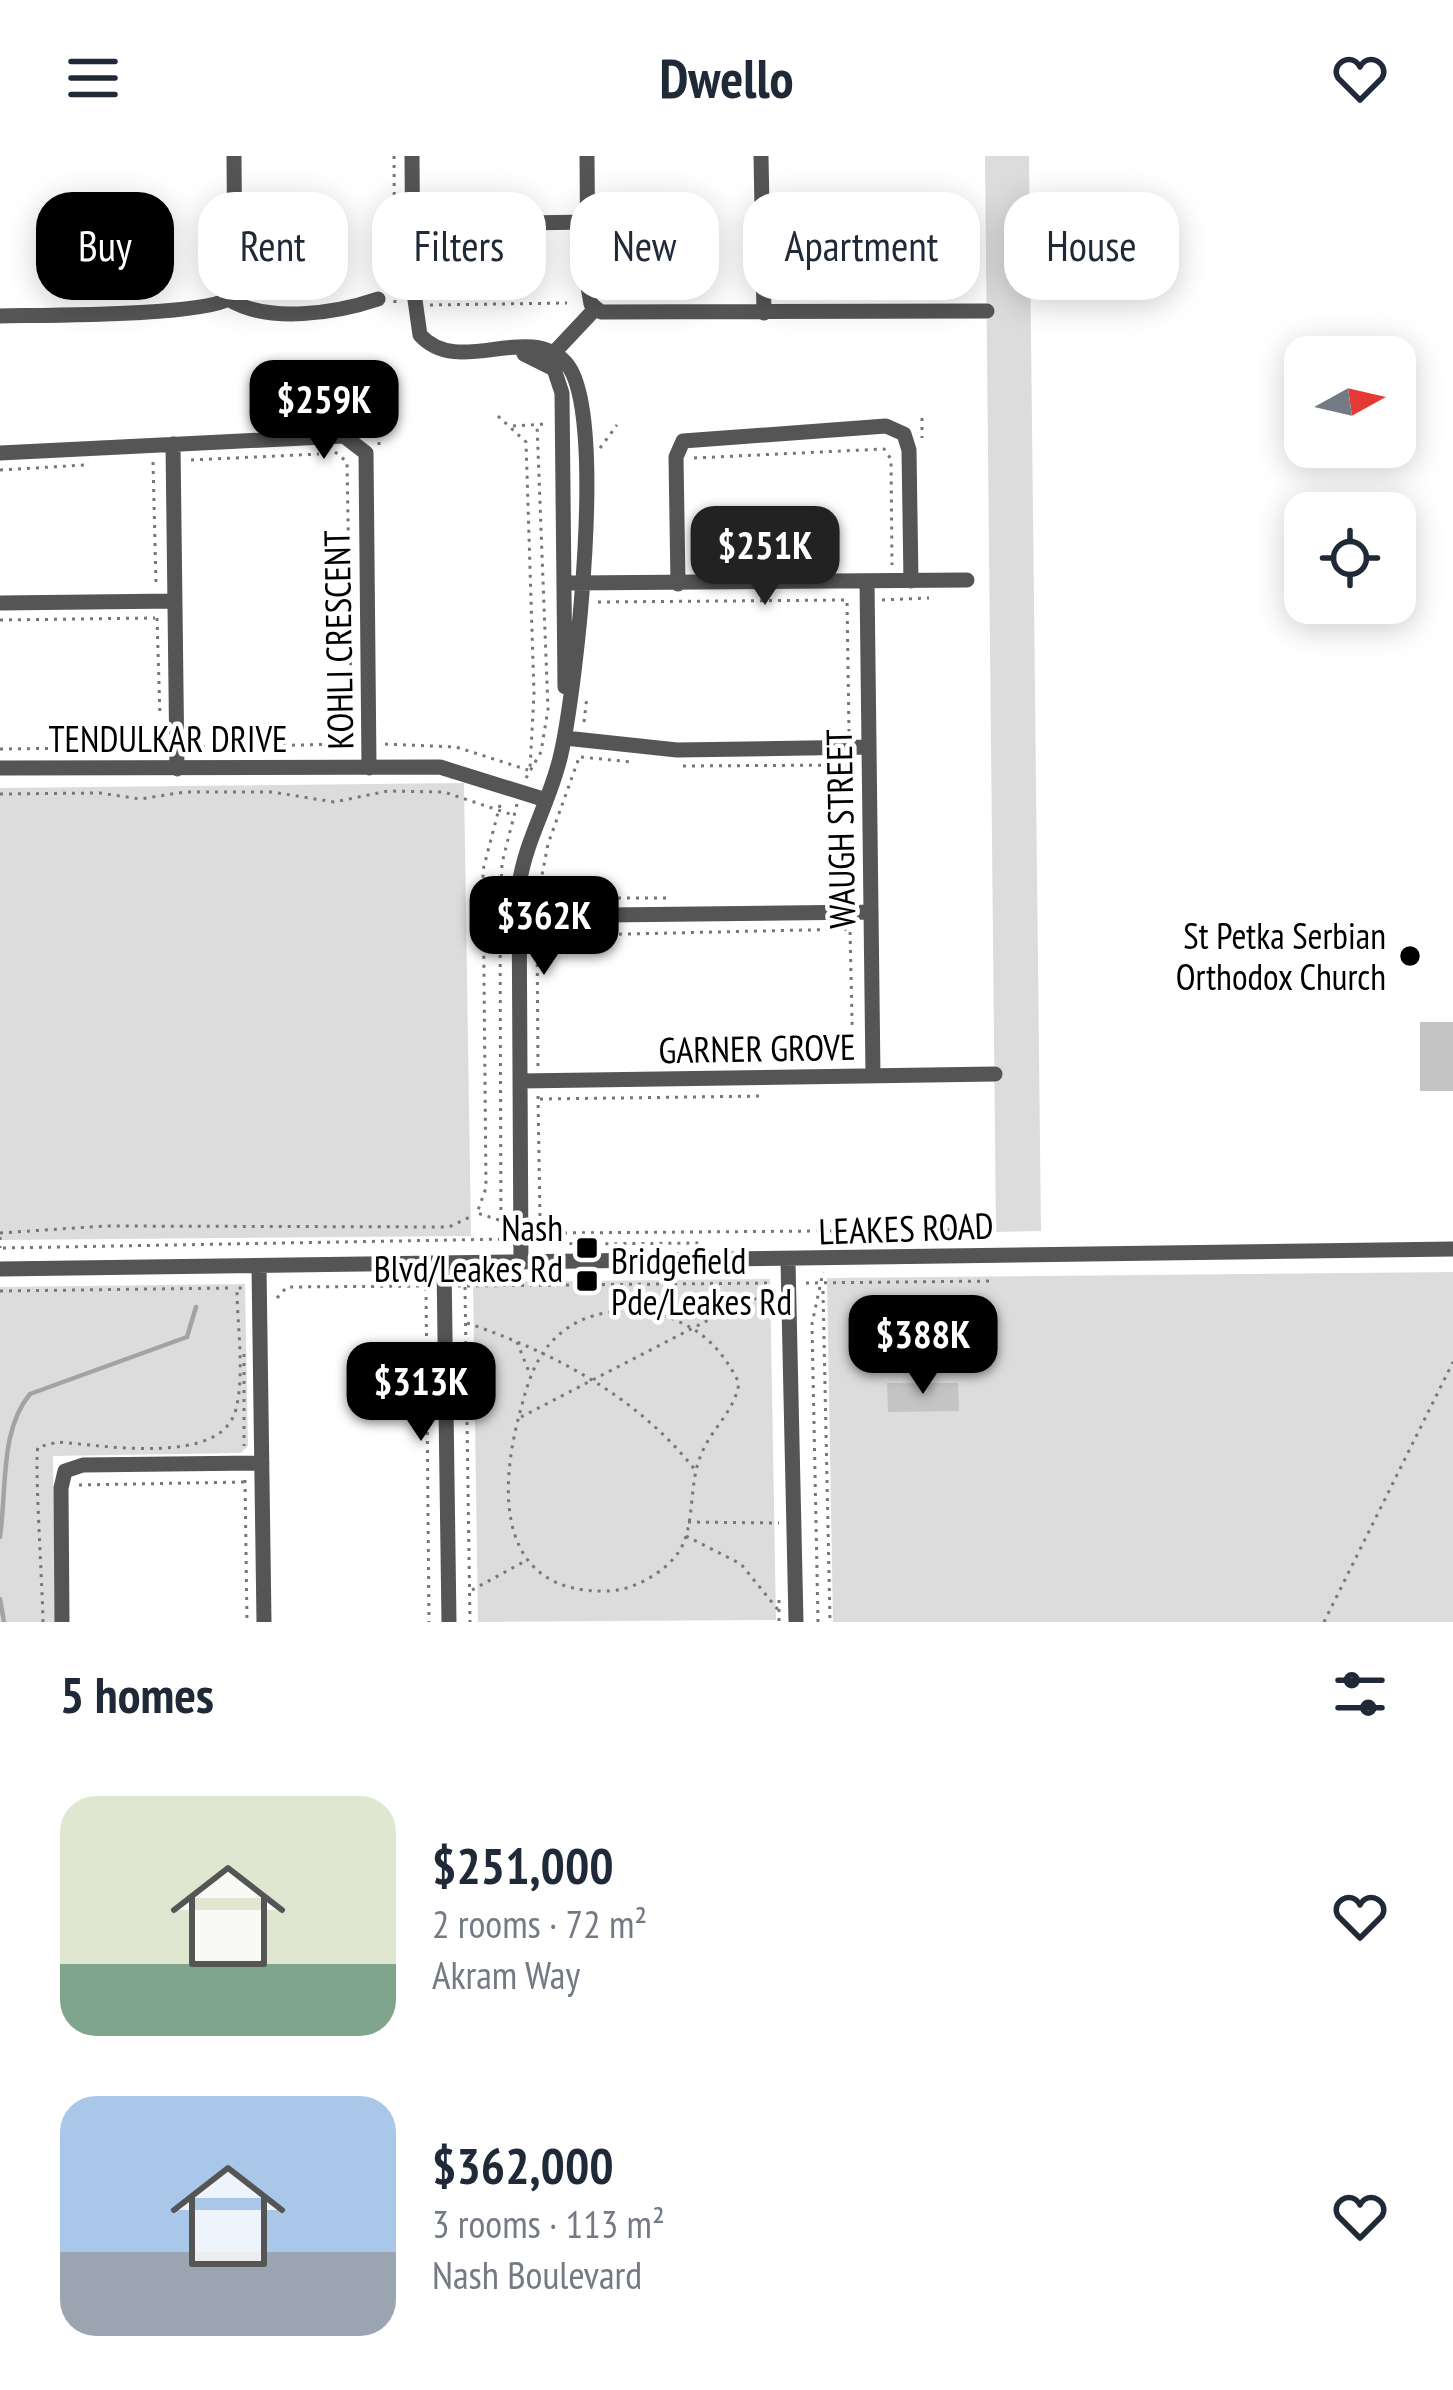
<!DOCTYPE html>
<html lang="en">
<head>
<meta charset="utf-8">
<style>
	body { margin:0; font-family:"PT Sans Narrow",sans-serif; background:#f2f2f3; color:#1f2937; height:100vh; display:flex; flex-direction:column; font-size:45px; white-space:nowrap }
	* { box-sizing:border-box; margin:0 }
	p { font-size:39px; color:#747a83 }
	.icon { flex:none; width:66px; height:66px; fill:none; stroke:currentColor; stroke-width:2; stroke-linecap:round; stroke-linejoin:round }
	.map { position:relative; height:1466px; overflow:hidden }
	.side { display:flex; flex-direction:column; background:#fff; flex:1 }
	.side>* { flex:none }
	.banner { position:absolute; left:36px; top:36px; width:1383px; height:108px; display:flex; gap:24px }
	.needle { width:78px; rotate:82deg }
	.fabs { position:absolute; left:1284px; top:180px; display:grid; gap:24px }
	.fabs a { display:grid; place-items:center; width:132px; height:132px; border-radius:24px; background:#fff; box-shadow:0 6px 30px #0003; font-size:60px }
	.price { position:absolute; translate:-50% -102px; padding:0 27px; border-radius:24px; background:#000; color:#fff; font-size:39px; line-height:78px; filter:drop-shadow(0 3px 6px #0008) }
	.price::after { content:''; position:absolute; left:50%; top:72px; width:36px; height:27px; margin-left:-18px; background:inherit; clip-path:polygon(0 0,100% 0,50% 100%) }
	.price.current { background:#222; color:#fff }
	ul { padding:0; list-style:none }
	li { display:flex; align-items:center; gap:36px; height:300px; padding:0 60px }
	li span { display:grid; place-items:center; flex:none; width:336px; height:240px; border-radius:36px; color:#555 }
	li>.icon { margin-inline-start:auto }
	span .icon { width:144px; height:144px; fill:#fffc; stroke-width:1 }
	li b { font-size:51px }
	h2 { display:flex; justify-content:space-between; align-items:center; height:144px; padding:0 60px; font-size:51px }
	.tag { padding:0 42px; border-radius:36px; background:#fff; box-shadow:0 6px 30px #0003; font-size:42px; line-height:108px }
	.tag.current { background:#000; color:#fff }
	header { display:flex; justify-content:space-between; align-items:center; height:156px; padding:0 60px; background:#fff; font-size:54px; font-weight:600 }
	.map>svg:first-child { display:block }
	.green { fill:#dcdcdc }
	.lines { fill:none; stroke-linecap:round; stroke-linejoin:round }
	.stream { stroke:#a3a3a3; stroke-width:4.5 }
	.building { fill:#c4c4c4 }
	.path { stroke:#777; stroke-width:3; stroke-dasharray:3 6; stroke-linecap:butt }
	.minor { stroke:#555; stroke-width:15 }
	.poi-dot { fill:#000; stroke:#fff; stroke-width:4.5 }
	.labels { text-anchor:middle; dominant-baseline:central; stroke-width:9; stroke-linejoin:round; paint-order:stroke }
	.street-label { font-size:36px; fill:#000; stroke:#fff }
	.poi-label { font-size:36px; fill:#000; stroke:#fff; text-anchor:end }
</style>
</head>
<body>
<header><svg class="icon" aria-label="menu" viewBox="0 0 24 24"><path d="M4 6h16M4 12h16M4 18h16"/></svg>Dwello<svg class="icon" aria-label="heart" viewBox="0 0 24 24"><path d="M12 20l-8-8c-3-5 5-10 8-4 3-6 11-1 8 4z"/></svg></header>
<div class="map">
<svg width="1453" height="1466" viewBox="0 0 1453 1466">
	<rect width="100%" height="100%" fill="#fff"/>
	<path class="green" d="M 985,0 L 1029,0 L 1041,1075 L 996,1076 Z
		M 464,627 L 471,1080 L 0,1084 L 0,632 Z
		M 1453,1116 L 1453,1466 L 833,1466 L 827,1122 Z
		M 770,1123 L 776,1464 L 478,1466 L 473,1126 Z
		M 245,1128 L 248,1290 L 241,1297 L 53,1300 L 55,1466 L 0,1466 L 0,1131 Z"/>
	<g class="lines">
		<path class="stream" d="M 0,1381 C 7,1330 0,1274 30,1238 L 187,1181 L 196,1151
			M 0,1443 L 4,1466"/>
	</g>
	<path class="building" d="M 1420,866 L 1453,866 L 1453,935 L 1420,935 Z
		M 887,1227 L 958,1227 L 959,1255 L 888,1256 Z"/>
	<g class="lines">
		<path class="path" d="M 394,0 L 395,149
			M 430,149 L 567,147
			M 498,260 L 526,286 L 534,538 L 530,613
			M 922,262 L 922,282
			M 379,268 L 379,290
			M 513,270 L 545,268
			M 600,292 L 617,269
			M 335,296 L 347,306 L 352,586
			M 694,302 L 884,293 L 891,303 L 892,409
			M 191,304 L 319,298
			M 153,306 L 156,428
			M 0,314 L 85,309
			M 882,444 L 929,442
			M 598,446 L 847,444 L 849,577
			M 157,462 L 160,560
			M 0,464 L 155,462
			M 584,566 L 587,540
			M 385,588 L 456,591 L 528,614
			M 193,591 L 352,588
			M 0,593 L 160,591
			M 581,601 L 632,606
			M 849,605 L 850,739
			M 683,610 L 847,609
			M 526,622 L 541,596 L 548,553 L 537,269
			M 0,638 L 100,637 L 140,643 L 185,636 L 272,636 L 334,646 L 388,635 L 444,636 L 513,659
			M 537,742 L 671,742
			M 537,745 L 548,688 L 580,599
			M 537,772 L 538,912
			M 538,780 L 850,773 L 853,907
			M 538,940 L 540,1064
			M 540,943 L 764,940
			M 499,1064 L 477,1057 L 486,1032 L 483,714 L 501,645
			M 539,1064 L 561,1086
			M 0,1077 L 105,1070 L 449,1071 L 474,1059
			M 555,1077 L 823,1075
			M 0,1081 L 0,1092
			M 501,1081 L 500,759 L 502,707 L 517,648
			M 534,1081 L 573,1088 L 704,1087
			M 824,1086 L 823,1075 L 976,1073 L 990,1085
			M 3,1092 L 507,1083
			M 806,1127 L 994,1125
			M 458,1130 L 773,1127
			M 465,1131 L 470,1466
			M 426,1132 L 429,1466
			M 0,1135 L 230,1132
			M 823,1135 L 830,1466
			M 277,1142 L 287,1131 L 431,1130
			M 645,1155 C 692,1165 718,1185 739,1227 C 734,1257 712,1271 701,1299 C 688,1328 696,1372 678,1397 C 664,1417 632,1435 607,1435 C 499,1438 498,1339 519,1260 C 528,1225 536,1195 566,1173 C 590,1156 617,1154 645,1155 Z
			M 467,1167 C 555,1197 638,1241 696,1315
			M 517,1186 L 529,1216
			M 244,1198 L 244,1290
			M 521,1261 L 749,1143 L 771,1142
			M 245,1324 L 247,1466
			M 79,1329 L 244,1326
			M 688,1366 L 779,1367
			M 686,1380 L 741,1408 L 779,1455
			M 472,1434 L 527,1404
			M 779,1444 L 779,1466
			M 43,1466 C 43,1441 34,1302 38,1291 L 58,1286 C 103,1289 222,1311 236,1253 C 245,1216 237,1170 237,1132 L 243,1132
			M 818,1466 L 812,1168 L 823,1116
			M 1324,1466 L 1453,1206"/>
		<path class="minor" d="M 412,0 L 413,130 L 420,179 C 459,222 528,165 566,207 C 608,254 576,532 561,598 C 551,644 526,682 519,729 L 521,1106
			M 587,0 L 588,131 L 591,148 L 601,156 L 987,155
			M 761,0 L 764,157
			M 412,69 L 588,66
			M 228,143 C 268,168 337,157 378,143
			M 0,160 C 41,159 201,160 228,143 L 235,127 L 234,0
			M 524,198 L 554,213 L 562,237 L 565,531
			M 548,203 L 595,153
			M 173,288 L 177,613
			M 0,297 L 344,280 L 366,297 L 369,612
			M 867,425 L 873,920
			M 572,427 L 967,424
			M 678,428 L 676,301 L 683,285 L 886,270 L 904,278 L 909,294 L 911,425
			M 0,447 L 175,445
			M 565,582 L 677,594 L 869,591
			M 0,612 L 440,611 L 546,644
			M 518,760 L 871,756
			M 520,925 L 995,918
			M 788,1105 L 796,1466
			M 444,1109 L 449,1466
			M 259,1111 L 264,1466
			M 0,1113 L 1453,1093
			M 62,1466 L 61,1332 L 65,1315 L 83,1309 L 262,1307"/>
	</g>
	<g class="poi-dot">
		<circle cx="1410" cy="800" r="12"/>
		<rect x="575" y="1080" width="24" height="24" rx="6"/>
		<rect x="575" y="1113" width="24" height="24" rx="6"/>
	</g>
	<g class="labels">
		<g class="street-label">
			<text transform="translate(338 484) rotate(-91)">KOHLI CRESCENT</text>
			<text x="168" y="582">TENDULKAR DRIVE</text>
			<text transform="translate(840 673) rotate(-91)">WAUGH STREET</text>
			<text transform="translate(757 892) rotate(-1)">GARNER GROVE</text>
			<text transform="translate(906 1072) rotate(-2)">LEAKES ROAD</text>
		</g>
		<g class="poi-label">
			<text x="1386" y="779">St Petka Serbian<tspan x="1386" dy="41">Orthodox Church</tspan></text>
			<text x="563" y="1071">Nash<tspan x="563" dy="41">Blvd/Leakes Rd</tspan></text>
			<text x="611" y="1104" text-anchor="start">Bridgefield<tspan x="611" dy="41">Pde/Leakes Rd</tspan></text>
		</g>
	</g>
</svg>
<div class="fabs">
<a><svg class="needle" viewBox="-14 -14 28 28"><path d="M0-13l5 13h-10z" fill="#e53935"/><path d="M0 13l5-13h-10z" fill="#747a83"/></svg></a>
<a><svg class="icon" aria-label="locate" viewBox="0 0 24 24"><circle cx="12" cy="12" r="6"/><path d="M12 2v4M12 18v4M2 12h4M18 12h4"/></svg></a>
</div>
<b class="price" style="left:324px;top:306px">$259K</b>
<b class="price current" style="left:765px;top:452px">$251K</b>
<b class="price" style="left:544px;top:822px">$362K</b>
<b class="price" style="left:923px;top:1241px">$388K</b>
<b class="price" style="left:421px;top:1288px">$313K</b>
<div class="banner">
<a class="tag current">Buy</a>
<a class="tag">Rent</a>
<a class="tag">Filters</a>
<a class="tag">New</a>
<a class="tag">Apartment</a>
<a class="tag">House</a>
</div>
</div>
<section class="side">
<h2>5 homes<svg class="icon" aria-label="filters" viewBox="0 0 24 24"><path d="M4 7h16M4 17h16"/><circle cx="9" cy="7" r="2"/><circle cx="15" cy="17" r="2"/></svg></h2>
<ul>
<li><span style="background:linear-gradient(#dfe7d0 70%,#7fa58c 0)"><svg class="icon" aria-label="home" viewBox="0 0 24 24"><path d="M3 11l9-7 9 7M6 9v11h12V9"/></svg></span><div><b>$251,000</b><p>2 rooms · 72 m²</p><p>Akram Way</p></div><svg class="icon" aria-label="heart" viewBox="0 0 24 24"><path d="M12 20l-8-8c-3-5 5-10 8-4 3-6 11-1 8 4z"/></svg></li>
<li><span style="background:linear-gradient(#a9c7e8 65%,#9aa5b1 0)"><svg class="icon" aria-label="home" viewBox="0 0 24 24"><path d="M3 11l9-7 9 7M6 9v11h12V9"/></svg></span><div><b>$362,000</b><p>3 rooms · 113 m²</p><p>Nash Boulevard</p></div><svg class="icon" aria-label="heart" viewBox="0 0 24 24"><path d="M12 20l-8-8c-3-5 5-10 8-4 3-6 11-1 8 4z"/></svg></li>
</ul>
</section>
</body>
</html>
